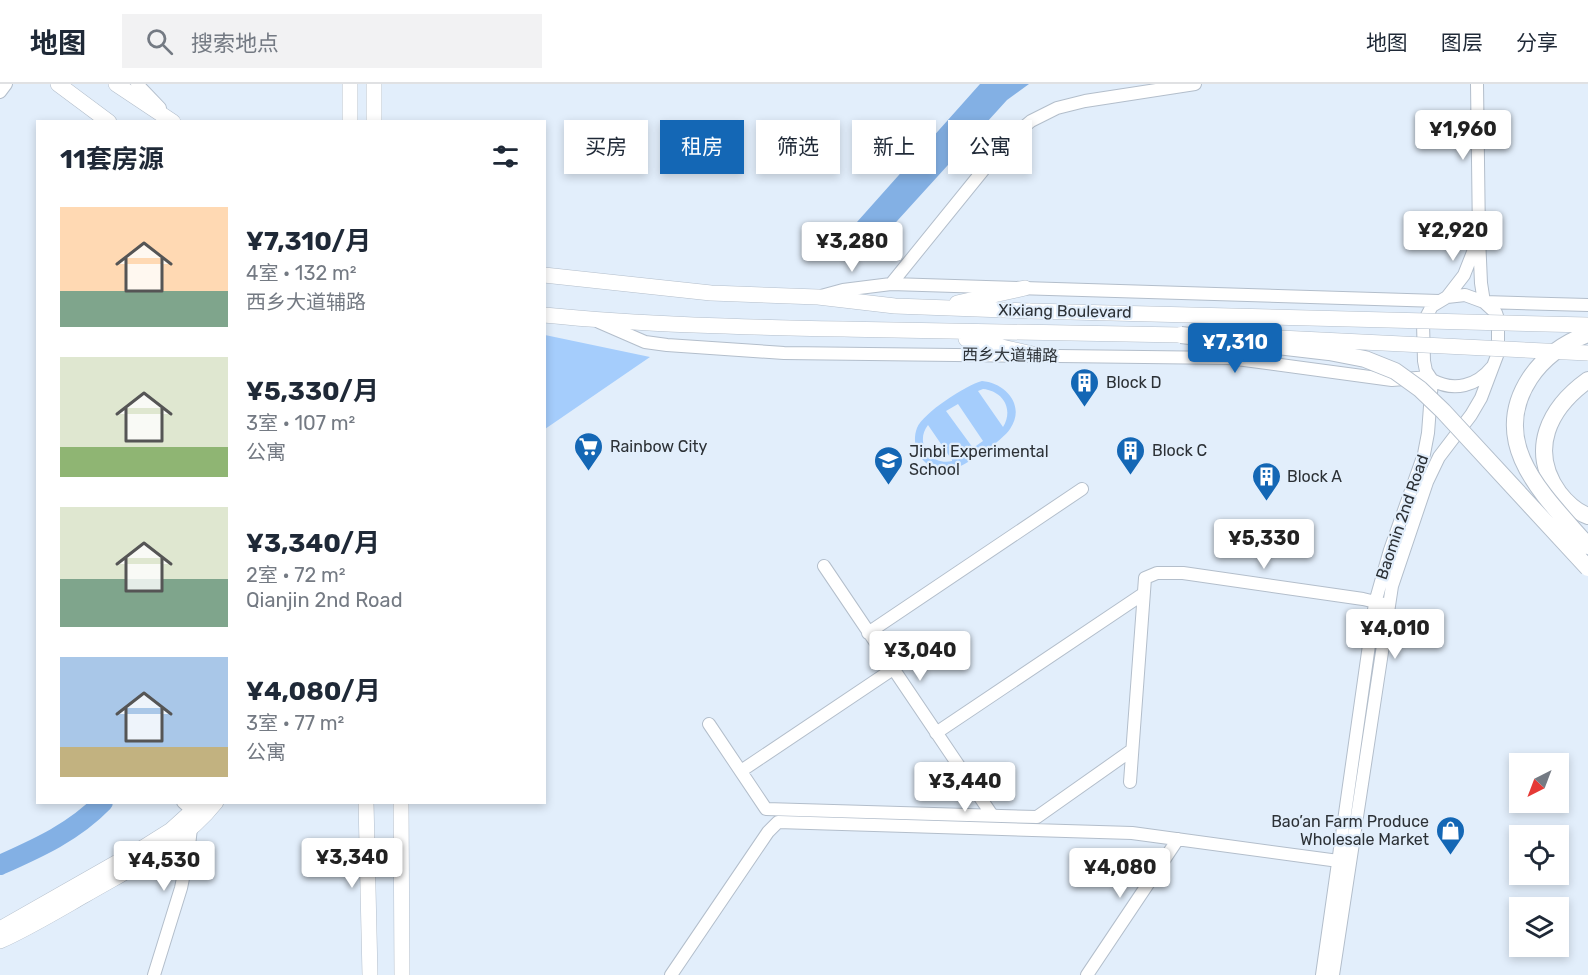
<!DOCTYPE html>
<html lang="zh">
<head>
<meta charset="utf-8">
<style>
	body { margin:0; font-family:Rubik,"Noto Sans SC",sans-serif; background:#f2f2f3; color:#1f2937; height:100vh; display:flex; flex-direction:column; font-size:22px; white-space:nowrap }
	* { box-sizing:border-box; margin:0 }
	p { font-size:20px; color:#747a83 }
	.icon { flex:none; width:33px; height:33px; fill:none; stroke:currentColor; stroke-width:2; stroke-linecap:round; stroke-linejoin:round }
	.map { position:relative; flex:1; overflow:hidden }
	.drawer { position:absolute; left:36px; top:36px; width:510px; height:684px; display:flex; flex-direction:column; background:#fff; border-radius:0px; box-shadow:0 3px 9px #0003 }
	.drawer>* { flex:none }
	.top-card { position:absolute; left:564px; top:36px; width:570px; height:54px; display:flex; gap:12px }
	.needle { width:39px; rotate:222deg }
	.buttons { position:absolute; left:1509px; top:669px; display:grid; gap:12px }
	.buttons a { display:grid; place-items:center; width:60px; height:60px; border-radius:0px; background:#fff; box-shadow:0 3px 9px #0003; font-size:30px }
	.price { position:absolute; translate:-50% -51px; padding:0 14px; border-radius:6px; background:#fff; color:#222; font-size:20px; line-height:39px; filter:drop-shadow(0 2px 3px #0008) }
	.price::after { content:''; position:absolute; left:50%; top:36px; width:18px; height:14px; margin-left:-9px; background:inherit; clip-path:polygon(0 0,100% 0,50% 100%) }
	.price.active { background:#1467b5; color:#fff }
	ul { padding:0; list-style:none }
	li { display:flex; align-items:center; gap:18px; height:150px; padding:0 24px }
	li span { display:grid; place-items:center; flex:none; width:168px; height:120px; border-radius:0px; color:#555 }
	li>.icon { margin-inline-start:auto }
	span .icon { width:72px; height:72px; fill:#fffc; stroke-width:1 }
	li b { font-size:26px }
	h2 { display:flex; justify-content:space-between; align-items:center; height:72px; padding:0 24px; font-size:26px }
	.pill { padding:0 21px; border-radius:0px; background:#fff; box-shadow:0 3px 9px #0003; font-size:21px; line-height:54px }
	.pill.active { background:#1467b5; color:#fff }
	header { display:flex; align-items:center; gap:36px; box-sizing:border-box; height:84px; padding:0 30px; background:#fff; border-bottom:2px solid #e0e1e3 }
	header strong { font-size:28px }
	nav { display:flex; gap:33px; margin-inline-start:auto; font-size:21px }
	.search { width:420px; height:54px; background:#f2f2f3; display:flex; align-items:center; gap:15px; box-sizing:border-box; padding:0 21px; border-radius:0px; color:#747a83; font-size:22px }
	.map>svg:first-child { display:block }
	.green { fill:#a5cdfc; fill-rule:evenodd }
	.water { fill:#83b0e4 }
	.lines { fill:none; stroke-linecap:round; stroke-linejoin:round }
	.river { stroke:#83b0e4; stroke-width:20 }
	.minor-casing { stroke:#b3becb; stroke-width:14 }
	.major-casing { stroke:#b3becb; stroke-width:16 }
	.highway-casing { stroke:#b3becb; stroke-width:18 }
	.minor { stroke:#fff; stroke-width:12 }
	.major { stroke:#fff; stroke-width:15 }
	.highway { stroke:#fff; stroke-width:16 }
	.major-bridge-casing { stroke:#b3becb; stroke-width:16; stroke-linecap:butt }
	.highway-bridge-casing { stroke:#b3becb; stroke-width:18; stroke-linecap:butt }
	.major-bridge { stroke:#fff; stroke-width:15 }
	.highway-bridge { stroke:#fff; stroke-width:16 }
	.labels { text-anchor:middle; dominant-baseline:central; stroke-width:4.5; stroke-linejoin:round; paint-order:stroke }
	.street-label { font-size:16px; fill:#2c3136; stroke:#e2eefb }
	.poi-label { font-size:16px; fill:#2c3136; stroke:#e2eefb; text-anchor:start }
</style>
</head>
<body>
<header>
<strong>地图</strong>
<div class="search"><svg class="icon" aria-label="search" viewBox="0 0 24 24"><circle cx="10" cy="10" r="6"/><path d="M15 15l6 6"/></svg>搜索地点</div>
<nav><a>地图</a><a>图层</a><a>分享</a></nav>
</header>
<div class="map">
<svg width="1588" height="891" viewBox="0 0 1588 891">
	<rect width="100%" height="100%" fill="#e2eefb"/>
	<path class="green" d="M 545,251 L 650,273 L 545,345 Z
		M 982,297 C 1006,299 1026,322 1010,345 C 1003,356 968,380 954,385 C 930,392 908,368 917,344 C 923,329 966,301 982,297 ZM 983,305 C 1003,307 1014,325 1003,343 L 978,307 ZM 958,320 L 983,357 L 973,364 L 946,327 ZM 928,341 L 952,376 L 952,377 C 931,382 914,359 928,341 Z"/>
	<path class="water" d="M 980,0 L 1029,0 L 1007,16 L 878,158 L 849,174 L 836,151 L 857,138 Z"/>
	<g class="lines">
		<path class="river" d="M 0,781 C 38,764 74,748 103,718"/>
		<defs>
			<path id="minor" d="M 137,0 L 160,24
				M 0,8 L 6,0
				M 891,200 L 1006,58 L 1031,37 L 1057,24 L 1085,17 L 1195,0
				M 821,212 L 843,206 L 891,200 L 1439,217
				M 1447,213 L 1465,211 L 1484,218 L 1588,221
				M 599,238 L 645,258 L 667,261 L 784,269 L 1229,274 L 1392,296 L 1429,293
				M 1432,296 C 1454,308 1477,302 1492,283
				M 824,482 L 992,731
				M 868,549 L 1082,405
				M 709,640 L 766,725 L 1037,733 L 1132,666
				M 936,649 L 1143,510
				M 741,687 L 893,585
				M 1130,698 L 1145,494 L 1157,489 L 1183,489 L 1363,515 L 1384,520
				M 154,891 L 181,804 L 188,770 L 193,727 L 183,718
				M 671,891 L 768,748 L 778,738 L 1132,749 L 1346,778
				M 1087,891 L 1178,755
				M 1322,891 L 1375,519 L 1390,466 L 1424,370 L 1428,349 L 1432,296 L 1426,287 L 1424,277 L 1423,239 L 1432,222 L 1447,213 L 1464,191 L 1477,158
				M 1333,891 L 1392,502 L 1427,398 L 1439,373 L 1471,331 L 1481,314 L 1498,269 L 1498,235 L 1496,229 L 1484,218 L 1481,199 L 1479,153 L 1477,0"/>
			<path id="major" d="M 58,0 L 109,38
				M 116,0 L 173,38
				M 350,38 L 350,0
				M 374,38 L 374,0
				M 544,191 L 711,209 L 818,213 L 895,222 L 1030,227
				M 957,219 L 1025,204
				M 544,231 C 644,241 744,243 844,245 C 956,248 1068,250 1181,251
				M 966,255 L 1037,271
				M 366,718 L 370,891
				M 401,718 L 402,891
				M 0,845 L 144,763 L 171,746 L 202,718
				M 0,857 C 29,844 57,827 85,811 C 131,784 182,761 216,718"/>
			<path id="highway" d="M 1588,296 C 1549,324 1528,366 1559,409 C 1566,418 1577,428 1588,432"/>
		</defs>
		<use href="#minor" class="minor-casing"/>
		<use href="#major" class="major-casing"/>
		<use href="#highway" class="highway-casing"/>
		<use href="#minor" class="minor"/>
		<use href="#major" class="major"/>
		<use href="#highway" class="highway"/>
		<defs>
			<path id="major-bridge" d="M 1030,227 L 1588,241
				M 1259,253 L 1588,269"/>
			<path id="highway-bridge" d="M 1588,250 C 1564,259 1544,273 1530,294 C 1486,361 1547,414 1588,462
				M 1181,251 L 1329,268 L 1365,275 L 1395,287 L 1420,305 L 1443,327 L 1588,484"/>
		</defs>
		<use href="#major-bridge" class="major-bridge-casing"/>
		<use href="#highway-bridge" class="highway-bridge-casing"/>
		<use href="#major-bridge" class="major-bridge"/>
		<use href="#highway-bridge" class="highway-bridge"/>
	</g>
	<defs>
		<symbol id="building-pin" viewBox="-11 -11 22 30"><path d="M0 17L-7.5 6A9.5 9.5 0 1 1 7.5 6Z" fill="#1467b5" stroke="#e2eefb"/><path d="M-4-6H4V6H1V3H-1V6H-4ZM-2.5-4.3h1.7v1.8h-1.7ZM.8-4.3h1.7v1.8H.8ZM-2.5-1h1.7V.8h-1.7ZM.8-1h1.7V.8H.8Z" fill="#fff"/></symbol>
		<symbol id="supermarket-pin" viewBox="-11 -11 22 30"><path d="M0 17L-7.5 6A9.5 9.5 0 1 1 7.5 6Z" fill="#1467b5" stroke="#e2eefb"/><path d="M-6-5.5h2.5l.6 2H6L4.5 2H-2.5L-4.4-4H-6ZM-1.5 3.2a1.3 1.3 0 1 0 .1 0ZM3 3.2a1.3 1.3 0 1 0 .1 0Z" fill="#fff"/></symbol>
		<symbol id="school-pin" viewBox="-11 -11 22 30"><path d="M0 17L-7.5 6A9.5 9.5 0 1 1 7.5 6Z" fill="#1467b5" stroke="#e2eefb"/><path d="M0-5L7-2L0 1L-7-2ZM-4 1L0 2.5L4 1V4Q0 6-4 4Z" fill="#fff"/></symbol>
		<symbol id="shop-pin" viewBox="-11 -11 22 30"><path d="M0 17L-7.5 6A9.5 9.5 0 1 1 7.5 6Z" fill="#1467b5" stroke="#e2eefb"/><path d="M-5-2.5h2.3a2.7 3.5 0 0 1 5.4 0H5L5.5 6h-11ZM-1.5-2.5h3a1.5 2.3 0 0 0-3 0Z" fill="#fff"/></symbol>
	</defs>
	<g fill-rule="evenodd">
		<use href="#building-pin" x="1068" y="282" width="33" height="45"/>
		<use href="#supermarket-pin" x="572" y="346" width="33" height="45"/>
		<use href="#building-pin" x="1114" y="350" width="33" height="45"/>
		<use href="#school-pin" x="872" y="360" width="33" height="45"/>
		<use href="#building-pin" x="1250" y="376" width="33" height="45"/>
		<use href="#shop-pin" x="1434" y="730" width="33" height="45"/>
	</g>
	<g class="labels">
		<g class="street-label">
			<text transform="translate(1065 227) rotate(1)">Xixiang Boulevard</text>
			<text transform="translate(1010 271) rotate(1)">西乡大道辅路</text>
			<text transform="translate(1402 433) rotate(-71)">Baomin 2nd Road</text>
		</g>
		<g class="poi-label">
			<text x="1106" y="298">Block D</text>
			<text x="610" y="362">Rainbow City</text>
			<text x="1152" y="366">Block C</text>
			<text x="909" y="367">Jinbi Experimental<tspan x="909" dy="18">School</tspan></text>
			<text x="1287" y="392">Block A</text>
			<text x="1429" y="737" text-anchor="end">Bao’an Farm Produce<tspan x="1429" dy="18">Wholesale Market</tspan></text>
		</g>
	</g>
</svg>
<div class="buttons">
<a><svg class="needle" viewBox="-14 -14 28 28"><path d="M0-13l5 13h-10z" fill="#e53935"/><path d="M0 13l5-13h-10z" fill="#747a83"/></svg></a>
<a><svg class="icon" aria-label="locate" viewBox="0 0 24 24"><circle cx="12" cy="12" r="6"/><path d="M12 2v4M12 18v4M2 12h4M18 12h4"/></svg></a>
<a><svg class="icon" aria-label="layers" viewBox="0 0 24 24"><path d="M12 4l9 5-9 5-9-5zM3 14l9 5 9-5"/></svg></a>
</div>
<b class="price" style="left:1463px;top:77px">¥1,960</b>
<b class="price" style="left:1453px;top:178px">¥2,920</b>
<b class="price" style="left:852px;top:189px">¥3,280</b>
<b class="price active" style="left:1235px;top:290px">¥7,310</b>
<b class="price" style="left:1264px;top:486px">¥5,330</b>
<b class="price" style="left:1395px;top:576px">¥4,010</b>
<b class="price" style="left:920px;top:598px">¥3,040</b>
<b class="price" style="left:965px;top:729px">¥3,440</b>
<b class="price" style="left:352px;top:805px">¥3,340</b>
<b class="price" style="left:164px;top:808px">¥4,530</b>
<b class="price" style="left:1120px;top:815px">¥4,080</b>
<div class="top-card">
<a class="pill">买房</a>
<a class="pill active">租房</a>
<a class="pill">筛选</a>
<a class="pill">新上</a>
<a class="pill">公寓</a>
</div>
<section class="drawer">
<h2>11套房源<svg class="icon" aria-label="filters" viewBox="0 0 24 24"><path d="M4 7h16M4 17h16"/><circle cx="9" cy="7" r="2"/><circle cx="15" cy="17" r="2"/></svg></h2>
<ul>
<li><span style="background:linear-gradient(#ffd9b3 70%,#7fa58c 0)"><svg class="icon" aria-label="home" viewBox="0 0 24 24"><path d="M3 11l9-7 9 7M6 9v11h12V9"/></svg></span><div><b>¥7,310/月</b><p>4室 · 132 m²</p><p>西乡大道辅路</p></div></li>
<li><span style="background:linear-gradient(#dfe7d0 75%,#8fb573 0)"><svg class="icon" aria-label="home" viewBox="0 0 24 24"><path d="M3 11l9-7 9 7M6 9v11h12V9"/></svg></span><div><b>¥5,330/月</b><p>3室 · 107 m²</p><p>公寓</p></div></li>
<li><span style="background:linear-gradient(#dfe7d0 60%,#7fa58c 0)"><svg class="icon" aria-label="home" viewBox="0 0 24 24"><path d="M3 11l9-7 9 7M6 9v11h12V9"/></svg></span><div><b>¥3,340/月</b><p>2室 · 72 m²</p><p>Qianjin 2nd Road</p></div></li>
<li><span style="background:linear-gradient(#a9c7e8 75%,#c2b280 0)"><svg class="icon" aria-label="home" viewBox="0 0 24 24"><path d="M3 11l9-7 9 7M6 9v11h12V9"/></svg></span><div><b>¥4,080/月</b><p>3室 · 77 m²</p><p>公寓</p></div></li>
</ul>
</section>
</div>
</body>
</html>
